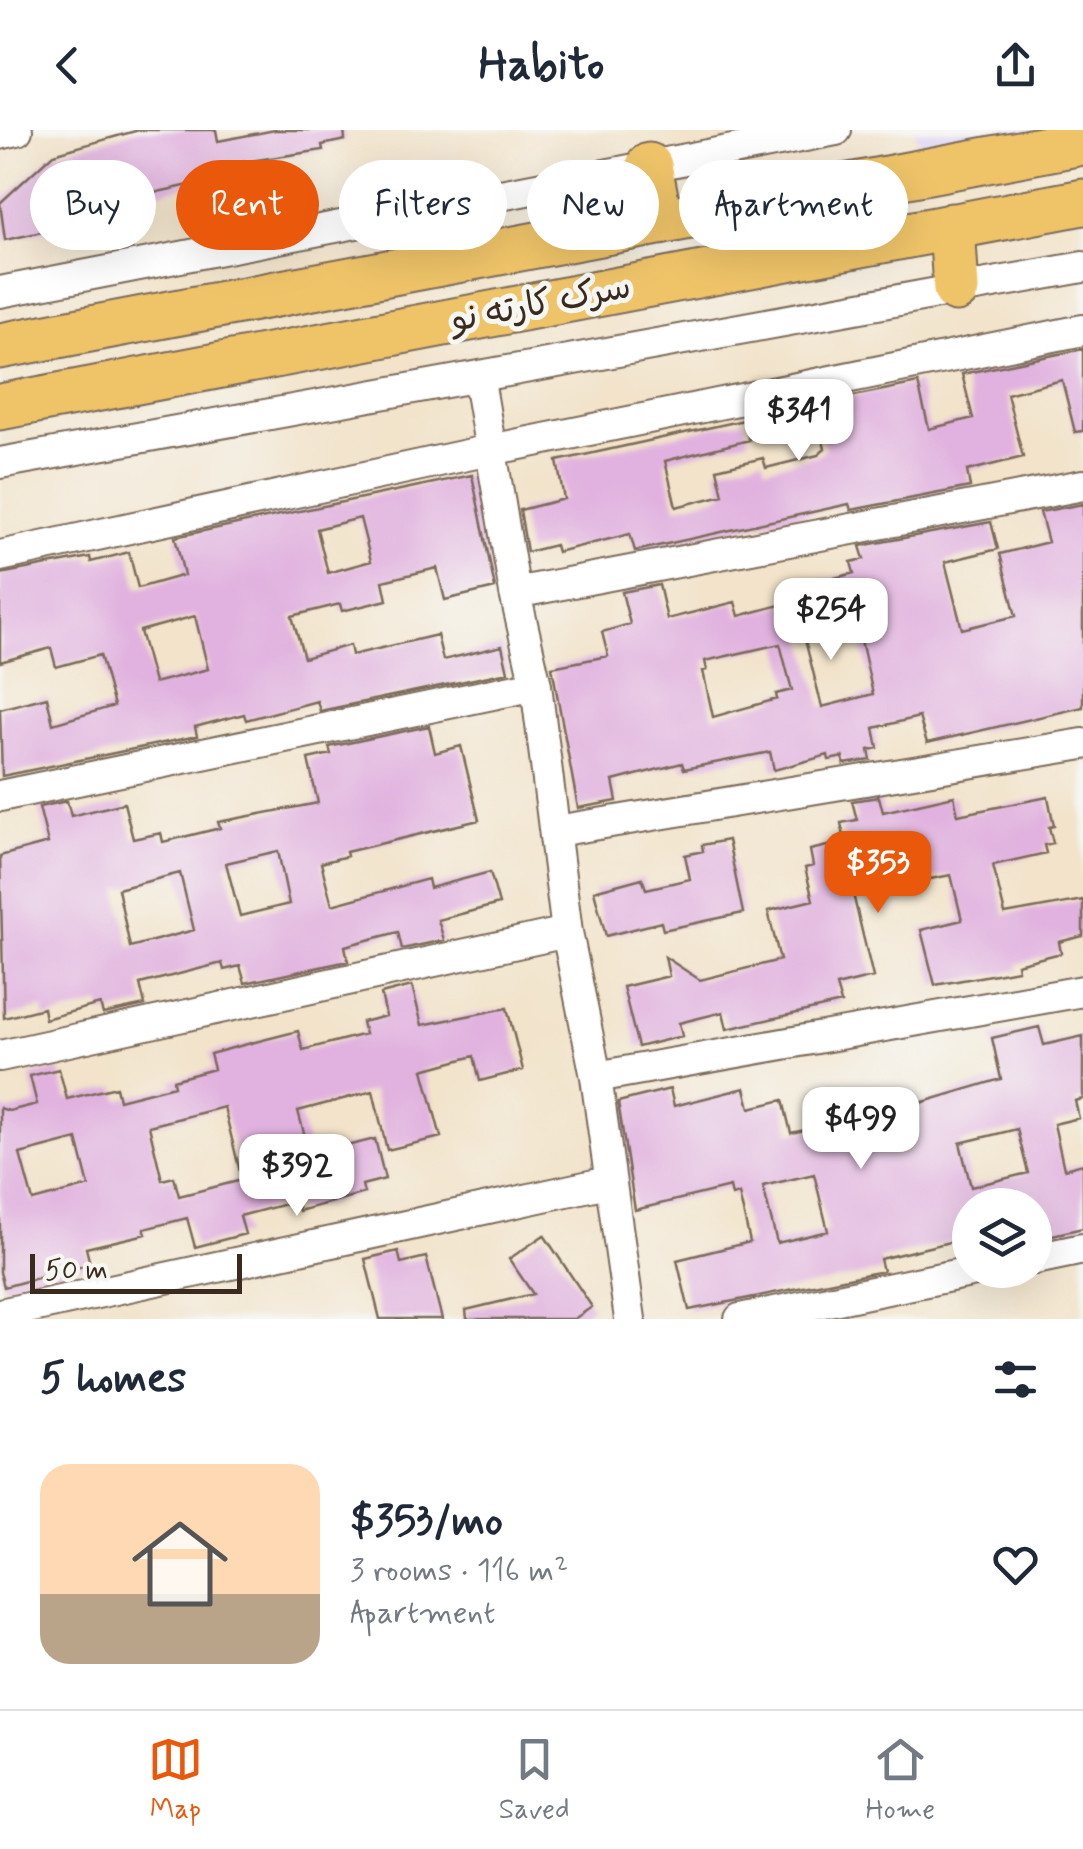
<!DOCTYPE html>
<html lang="en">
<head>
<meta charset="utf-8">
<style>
	body { margin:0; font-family:Mynerve,"Playpen Sans Arabic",sans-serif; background:#f6f6f7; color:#1f2937; height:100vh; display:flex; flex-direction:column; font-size:38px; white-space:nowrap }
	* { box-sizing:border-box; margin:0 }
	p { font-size:32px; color:#747a83 }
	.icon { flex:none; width:55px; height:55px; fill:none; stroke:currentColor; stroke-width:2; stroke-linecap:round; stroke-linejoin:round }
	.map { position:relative; height:1189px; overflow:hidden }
	.side { display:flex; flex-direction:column; background:#fff; flex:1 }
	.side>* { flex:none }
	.top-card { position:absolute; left:30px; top:30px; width:1025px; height:90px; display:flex; gap:20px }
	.buttons { position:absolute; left:952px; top:1058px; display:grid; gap:20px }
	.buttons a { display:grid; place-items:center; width:100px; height:100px; border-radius:50%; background:#fff; box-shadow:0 10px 40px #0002; font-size:50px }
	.scale { position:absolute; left:30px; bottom:25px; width:212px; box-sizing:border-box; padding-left:10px; border:5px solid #3b2a1e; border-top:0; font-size:28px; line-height:35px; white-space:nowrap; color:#3b2a1e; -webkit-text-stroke:8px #f6f6f2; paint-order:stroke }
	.price { position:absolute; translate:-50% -85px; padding:0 22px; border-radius:20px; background:#fff; color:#222; font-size:32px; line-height:65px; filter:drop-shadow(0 2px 5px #0008) }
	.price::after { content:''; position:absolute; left:50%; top:60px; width:30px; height:22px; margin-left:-15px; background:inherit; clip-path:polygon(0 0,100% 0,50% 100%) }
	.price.on { background:#ea580c; color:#fff }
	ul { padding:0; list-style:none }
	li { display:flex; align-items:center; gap:30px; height:250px; padding:0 40px }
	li+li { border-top:2px solid #e0e1e3 }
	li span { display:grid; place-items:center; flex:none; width:280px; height:200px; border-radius:30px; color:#555 }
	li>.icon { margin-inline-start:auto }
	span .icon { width:120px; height:120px; fill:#fffc; stroke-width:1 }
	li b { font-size:42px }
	h2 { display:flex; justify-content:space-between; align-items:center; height:120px; padding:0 40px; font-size:42px }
	.tag { padding:0 35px; border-radius:45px; background:#fff; box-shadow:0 10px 40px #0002; font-size:35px; line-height:90px }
	.tag.on { background:#ea580c; color:#fff }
	header { display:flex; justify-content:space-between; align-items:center; height:130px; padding:0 40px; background:#fff; font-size:45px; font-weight:700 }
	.tab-bar { display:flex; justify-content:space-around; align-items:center; height:140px; border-top:2px solid #e0e1e3; background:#fff; font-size:28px; color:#747a83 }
	.tab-bar a { display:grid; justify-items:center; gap:5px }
	.tab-bar .on { color:#ea580c }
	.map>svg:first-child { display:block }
	.built { fill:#e0d4f4 }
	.building { fill:#e1b2df; fill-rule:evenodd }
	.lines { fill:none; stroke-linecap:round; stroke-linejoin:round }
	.minor-casing { stroke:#7b6b5a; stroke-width:34 }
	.highway-casing { stroke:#7b6b5a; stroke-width:49 }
	.minor { stroke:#fff; stroke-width:30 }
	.highway { stroke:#efc469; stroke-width:45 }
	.labels { text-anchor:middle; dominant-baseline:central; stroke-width:10; stroke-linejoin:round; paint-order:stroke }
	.street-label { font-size:35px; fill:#3b2a1e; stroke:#f6f6f2 }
</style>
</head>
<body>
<header><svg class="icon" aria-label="back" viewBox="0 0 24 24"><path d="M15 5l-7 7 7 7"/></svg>Habito<svg class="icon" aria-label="share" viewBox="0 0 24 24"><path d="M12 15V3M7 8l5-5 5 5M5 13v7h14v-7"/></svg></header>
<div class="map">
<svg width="1083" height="1189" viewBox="0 0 1083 1189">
	<rect width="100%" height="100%" fill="#f6f6f2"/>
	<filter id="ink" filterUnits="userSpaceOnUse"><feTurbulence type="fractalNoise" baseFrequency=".01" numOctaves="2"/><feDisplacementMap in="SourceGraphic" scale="20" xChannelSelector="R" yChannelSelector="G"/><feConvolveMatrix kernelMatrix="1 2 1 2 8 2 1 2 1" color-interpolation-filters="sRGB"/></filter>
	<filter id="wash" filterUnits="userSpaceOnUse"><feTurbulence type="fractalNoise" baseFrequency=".0048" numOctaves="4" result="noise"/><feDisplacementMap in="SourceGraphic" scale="40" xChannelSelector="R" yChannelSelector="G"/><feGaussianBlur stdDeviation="2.25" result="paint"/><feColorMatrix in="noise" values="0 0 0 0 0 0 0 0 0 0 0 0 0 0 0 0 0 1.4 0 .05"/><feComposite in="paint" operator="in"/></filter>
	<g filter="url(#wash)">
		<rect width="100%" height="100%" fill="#f2e3ca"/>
		<path class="built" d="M 916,0 L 1039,0 L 920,23 Z"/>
		<g id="blocks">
			<path class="building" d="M 139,0 L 216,0 L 218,11 L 275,0 L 344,0 L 345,10 L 322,15 L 323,20 L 224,35 L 226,47 L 135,67 L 133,60 L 98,70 L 74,95 L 5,110 L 0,73 L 53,24 Z
				M 1083,219 L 1083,301 L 1075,302 L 1062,250 L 1007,264 L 1023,327 L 967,341 L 970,357 L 851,380 L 849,374 L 635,421 L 630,404 L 557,422 L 555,415 L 527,422 L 520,380 L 564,369 L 557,331 L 744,290 L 749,310 L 665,331 L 676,377 L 723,365 L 717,339 L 763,328 L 766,338 L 818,325 L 825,319 L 814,274 L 918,253 L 929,299 L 973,288 L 962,244 Z
				M 472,345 L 495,458 L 445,470 L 437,438 L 383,451 L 387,470 L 342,481 L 340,474 L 292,486 L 304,528 L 350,515 L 352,525 L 437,505 L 443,530 L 502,516 L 508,542 L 320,581 L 317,571 L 246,590 L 244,584 L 195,597 L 197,606 L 2,646 L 0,579 L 47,567 L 53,594 L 114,576 L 100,525 L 56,537 L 51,518 L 0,532 L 0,444 L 90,427 L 91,432 L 129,422 L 138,458 L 184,445 L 175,407 ZM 360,388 L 371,431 L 328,443 L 317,399 ZM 195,486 L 208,539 L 154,553 L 140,501 Z
				M 1083,374 L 1083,577 L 927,613 L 919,587 L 874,598 L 878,618 L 869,620 L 871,630 L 844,634 L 843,627 L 829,630 L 828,625 L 774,640 L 770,622 L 684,639 L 682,633 L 613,651 L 617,671 L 578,678 L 552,537 L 608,526 L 602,502 L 630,494 L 622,462 L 659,455 L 667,489 L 735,472 L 739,486 L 795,471 L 792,459 L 854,443 L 851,432 L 864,429 L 860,416 L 991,392 L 998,419 L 945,432 L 962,499 L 1016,486 L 1000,424 L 1048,412 L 1040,382 ZM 857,492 L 873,564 L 822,577 L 804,506 ZM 780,514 L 792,560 L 776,564 L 777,569 L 713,587 L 703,541 L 707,540 L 705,531 Z
				M 429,596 L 435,623 L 461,616 L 479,690 L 346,722 L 347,726 L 321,733 L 332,775 L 428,749 L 430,758 L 490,742 L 499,774 L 438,790 L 444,810 L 402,819 L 398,802 L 345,816 L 348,831 L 245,853 L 240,836 L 224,840 L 222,833 L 140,854 L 145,875 L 103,884 L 100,874 L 45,889 L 43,878 L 4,888 L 0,726 L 48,713 L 39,677 L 67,671 L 71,686 L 124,673 L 133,709 L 161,703 L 163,712 L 220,698 L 218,692 L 318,673 L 308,629 L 331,624 L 329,617 ZM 278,721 L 289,774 L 240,786 L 226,733 ZM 180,743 L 194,800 L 130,817 L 118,759 Z
				M 954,666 L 958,685 L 1048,667 L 1054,696 L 1049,697 L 1053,713 L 1044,715 L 1046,723 L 993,735 L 1005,784 L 1083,770 L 1083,806 L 1059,812 L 1061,823 L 1017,834 L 1018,840 L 935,855 L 921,800 L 962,790 L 951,745 L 853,764 L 873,847 L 836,856 L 841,873 L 727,899 L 723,882 L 679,893 L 682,906 L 638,917 L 623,857 L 669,846 L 665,827 L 700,850 L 780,830 L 768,781 L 813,770 L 805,738 L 813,736 L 810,720 L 845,712 L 841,693 L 857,690 L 852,671 L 879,667 L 883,682 Z
				M 728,710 L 743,783 L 663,800 L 661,792 L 606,806 L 594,761 L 642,748 L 646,759 L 690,749 L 685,725 L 703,721 L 702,715 Z
				M 412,856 L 422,895 L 507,878 L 523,940 L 480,951 L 474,926 L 423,940 L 441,1007 L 387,1020 L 373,961 L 298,981 L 310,1025 L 375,1009 L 385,1049 L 362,1055 L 364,1063 L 299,1081 L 297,1071 L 240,1086 L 245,1104 L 195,1117 L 187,1088 L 144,1099 L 146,1104 L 86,1118 L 90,1134 L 4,1157 L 0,1142 L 0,978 L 9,981 L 37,974 L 30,946 L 59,939 L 67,969 L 116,957 L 119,970 L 174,956 L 173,950 L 214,939 L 210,924 L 255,912 L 298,901 L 303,920 L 365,904 L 362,892 L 386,886 L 381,864 ZM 224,977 L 242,1050 L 179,1066 L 174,1047 L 162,1050 L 149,996 ZM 77,1009 L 89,1056 L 33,1071 L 20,1024 Z
				M 1039,897 L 1044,915 L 1083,906 L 1083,969 L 1075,971 L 1079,988 L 1054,994 L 1064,1039 L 1083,1034 L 1083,1098 L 1035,1109 L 1035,1075 L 970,1075 L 970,1107 L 880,1129 L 883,1141 L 689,1180 L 677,1130 L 750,1112 L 739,1064 L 732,1066 L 730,1057 L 635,1080 L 618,972 L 670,959 L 674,976 L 745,958 L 750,978 L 783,970 L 791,1003 L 893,981 L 1001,949 L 992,908 ZM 1017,999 L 1028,1043 L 971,1057 L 960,1013 ZM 814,1044 L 828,1101 L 777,1113 L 763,1056 Z
				M 544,1105 L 592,1177 L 574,1189 L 467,1189 L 466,1180 L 533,1164 L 509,1129 Z
				M 398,1121 L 401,1133 L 426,1127 L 442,1189 L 380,1189 L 365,1129 Z"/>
		</g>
	</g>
	<g filter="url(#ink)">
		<use href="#blocks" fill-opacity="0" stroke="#7b6b5a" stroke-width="2.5"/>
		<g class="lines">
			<defs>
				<path id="minor" d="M 0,4 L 17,0
					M 0,162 L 836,0
					M 479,250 L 515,463 L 536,555 L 567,802 L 596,947 L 630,1189
					M 0,333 C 362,270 722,201 1083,137
					M 0,426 L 490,320 L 1083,200
					M 515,463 L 1083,355
					M 0,666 L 536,555
					M 556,701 L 1083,614
					M 0,926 L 567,802
					M 596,947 L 1083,861
					M 1035,1129 L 1083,1119
					M 0,1184 L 608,1052
					M 740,1189 L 980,1140"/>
				<path id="highway" d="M 649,36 L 660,92
					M 952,96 L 956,159
					M 0,216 L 1083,12
					M 0,277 L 1083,72"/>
			</defs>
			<use href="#minor" class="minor-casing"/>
			<use href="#highway" class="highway-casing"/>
			<use href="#minor" class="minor"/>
			<use href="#highway" class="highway"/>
		</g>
	</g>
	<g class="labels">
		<g class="street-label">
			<text transform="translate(541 174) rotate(-11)">سرک کارته نو</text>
		</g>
	</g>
</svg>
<div class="buttons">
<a><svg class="icon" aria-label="layers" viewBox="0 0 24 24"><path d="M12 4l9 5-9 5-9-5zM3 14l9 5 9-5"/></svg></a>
</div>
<div class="scale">50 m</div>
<b class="price" style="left:799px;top:334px">$341</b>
<b class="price" style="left:831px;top:533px">$254</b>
<b class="price on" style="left:878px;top:786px">$353</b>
<b class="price" style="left:861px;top:1042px">$499</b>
<b class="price" style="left:297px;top:1089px">$392</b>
<div class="top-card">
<a class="tag">Buy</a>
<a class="tag on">Rent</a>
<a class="tag">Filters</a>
<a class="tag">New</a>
<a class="tag">Apartment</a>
</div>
</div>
<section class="side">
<h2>5 homes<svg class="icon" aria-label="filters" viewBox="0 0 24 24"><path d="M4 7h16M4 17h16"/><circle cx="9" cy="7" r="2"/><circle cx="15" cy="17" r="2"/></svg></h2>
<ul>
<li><span style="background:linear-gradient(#ffd9b3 65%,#b9a48a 0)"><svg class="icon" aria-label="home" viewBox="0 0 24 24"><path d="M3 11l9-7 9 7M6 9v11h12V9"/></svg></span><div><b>$353/mo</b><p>3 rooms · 116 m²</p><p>Apartment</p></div><svg class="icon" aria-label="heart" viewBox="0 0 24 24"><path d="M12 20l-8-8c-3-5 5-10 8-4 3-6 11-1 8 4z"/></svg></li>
</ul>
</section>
<nav class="tab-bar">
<a class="on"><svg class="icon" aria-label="map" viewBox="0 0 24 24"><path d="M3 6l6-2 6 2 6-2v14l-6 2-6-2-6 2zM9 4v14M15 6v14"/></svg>Map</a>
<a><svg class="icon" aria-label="saved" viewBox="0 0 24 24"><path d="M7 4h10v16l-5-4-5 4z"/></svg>Saved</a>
<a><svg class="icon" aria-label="home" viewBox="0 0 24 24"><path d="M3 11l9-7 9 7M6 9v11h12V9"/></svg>Home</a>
</nav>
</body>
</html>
